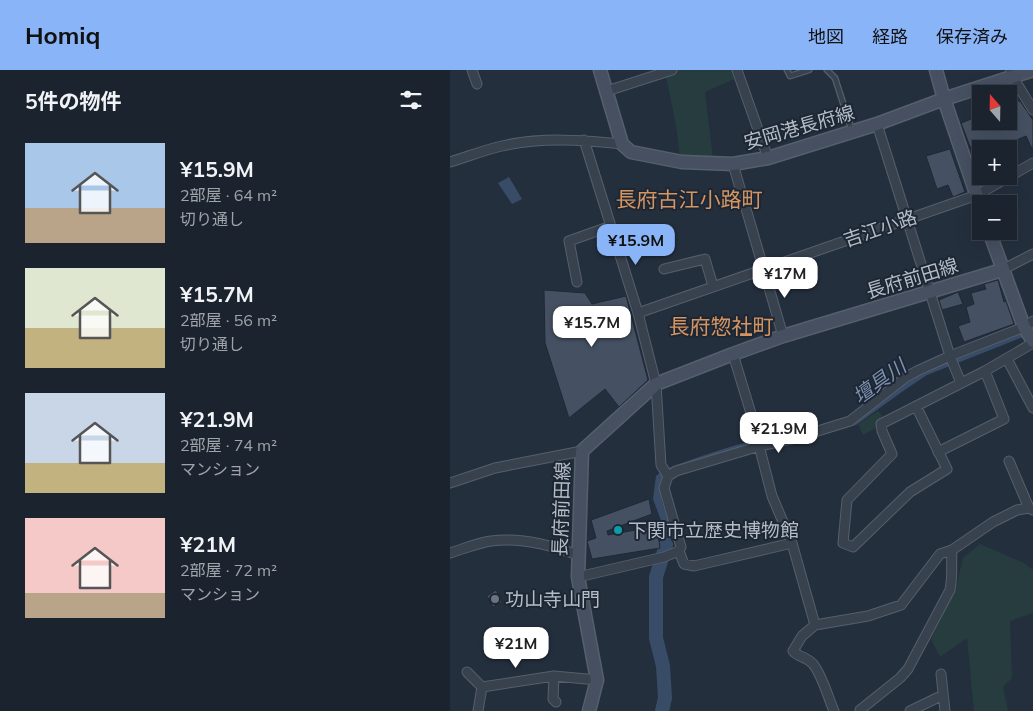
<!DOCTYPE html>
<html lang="ja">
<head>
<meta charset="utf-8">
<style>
	body { margin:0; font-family:Mulish,"Noto Sans JP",sans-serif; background:#282f3a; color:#f1f3f6; height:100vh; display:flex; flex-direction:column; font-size:19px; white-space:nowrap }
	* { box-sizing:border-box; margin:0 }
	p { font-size:16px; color:#a0a4aa }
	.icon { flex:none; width:28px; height:28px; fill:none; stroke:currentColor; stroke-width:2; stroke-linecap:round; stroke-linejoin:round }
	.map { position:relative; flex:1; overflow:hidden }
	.panel { display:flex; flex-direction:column; background:#1b232e; width:450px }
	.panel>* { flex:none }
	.needle { width:32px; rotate:340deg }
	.fabs { position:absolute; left:522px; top:15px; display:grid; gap:10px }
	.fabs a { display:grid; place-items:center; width:45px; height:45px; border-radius:0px; background:#1b232e; box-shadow:0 5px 20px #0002,0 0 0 1px #39404a; font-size:25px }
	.price { position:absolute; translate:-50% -42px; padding:0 11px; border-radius:10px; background:#fff; color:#222; font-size:16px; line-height:32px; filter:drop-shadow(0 1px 2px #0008) }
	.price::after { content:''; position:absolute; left:50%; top:30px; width:15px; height:11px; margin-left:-8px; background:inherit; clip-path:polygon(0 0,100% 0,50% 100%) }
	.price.active { background:#8ab4f8; color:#111 }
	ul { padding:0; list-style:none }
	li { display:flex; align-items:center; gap:15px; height:125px; padding:0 25px }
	li span { display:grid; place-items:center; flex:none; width:140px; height:100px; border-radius:0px; color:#555 }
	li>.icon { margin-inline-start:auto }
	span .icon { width:60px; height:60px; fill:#fffc; stroke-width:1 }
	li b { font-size:21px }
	h2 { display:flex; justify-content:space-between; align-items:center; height:60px; padding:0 25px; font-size:21px }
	header { display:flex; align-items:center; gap:30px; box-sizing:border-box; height:70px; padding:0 25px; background:#8ab4f8; color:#111 }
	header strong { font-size:24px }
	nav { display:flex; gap:28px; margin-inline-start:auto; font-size:18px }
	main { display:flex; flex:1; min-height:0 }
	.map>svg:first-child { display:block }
	.green { fill:#263c3f }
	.water { fill:#394c67 }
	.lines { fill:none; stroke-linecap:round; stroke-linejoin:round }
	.river { stroke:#394c67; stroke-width:14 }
	.building { fill:#455162; stroke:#1f2835 }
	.lane-casing { stroke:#565f6c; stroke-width:7 }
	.street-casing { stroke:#565f6c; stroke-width:11 }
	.secondary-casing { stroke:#565f6c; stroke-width:15 }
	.lane { stroke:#38414e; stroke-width:4.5 }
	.street { stroke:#38414e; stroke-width:9 }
	.secondary { stroke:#465061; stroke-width:12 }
	.culture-dot { fill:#0f9aa8; stroke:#1d2633; stroke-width:2 }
	.worship-dot { fill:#6b7280; stroke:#1d2633; stroke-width:2 }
	.labels { text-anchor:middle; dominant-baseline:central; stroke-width:4; stroke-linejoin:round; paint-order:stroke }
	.street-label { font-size:19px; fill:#b4bcc9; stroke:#1d2633 }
	.poi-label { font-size:19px; fill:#b4bcc9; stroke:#1d2633; text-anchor:start }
	.water-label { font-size:20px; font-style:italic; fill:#7c92b1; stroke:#1d2633 }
	.quarter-label { font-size:21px; fill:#d59563; stroke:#1d2633 }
</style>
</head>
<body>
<header>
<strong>Homiq</strong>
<nav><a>地図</a><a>経路</a><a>保存済み</a></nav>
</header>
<main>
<section class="panel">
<h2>5件の物件<svg class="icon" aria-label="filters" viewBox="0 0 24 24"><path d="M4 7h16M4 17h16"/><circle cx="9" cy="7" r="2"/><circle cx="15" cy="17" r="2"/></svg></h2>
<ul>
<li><span style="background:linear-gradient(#a9c7e8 65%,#b9a48a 0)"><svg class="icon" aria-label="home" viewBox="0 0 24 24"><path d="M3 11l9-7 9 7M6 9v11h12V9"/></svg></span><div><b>¥15.9M</b><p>2部屋 · 64 m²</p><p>切り通し</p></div></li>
<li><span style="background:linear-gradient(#dfe7d0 60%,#c2b280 0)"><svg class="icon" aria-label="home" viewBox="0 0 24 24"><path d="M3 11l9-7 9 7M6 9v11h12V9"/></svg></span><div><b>¥15.7M</b><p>2部屋 · 56 m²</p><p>切り通し</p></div></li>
<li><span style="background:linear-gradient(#c9d6e8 70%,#c2b280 0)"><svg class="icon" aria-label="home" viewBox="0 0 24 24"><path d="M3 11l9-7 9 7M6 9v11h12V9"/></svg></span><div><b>¥21.9M</b><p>2部屋 · 74 m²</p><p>マンション</p></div></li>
<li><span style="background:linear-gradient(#f6c9c9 75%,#b9a48a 0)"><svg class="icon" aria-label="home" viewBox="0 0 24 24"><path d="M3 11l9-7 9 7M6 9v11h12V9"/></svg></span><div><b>¥21M</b><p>2部屋 · 72 m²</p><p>マンション</p></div></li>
</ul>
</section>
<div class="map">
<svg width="583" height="641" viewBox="0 0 583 641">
	<rect width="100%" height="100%" fill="#242f3e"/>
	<path class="green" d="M 222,0 L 287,0 L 289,7 L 255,22 L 263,89 L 230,89 C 228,59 221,31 215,2 Z
		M 428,341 L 434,348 L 427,351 L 426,358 L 413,365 L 408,354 Z
		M 530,474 L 574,493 L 583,500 L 583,543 L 560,551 L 562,608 L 553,617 L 558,641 L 524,641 L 517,568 L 490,587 L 481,569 L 506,517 L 513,488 Z"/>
	<path class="water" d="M 59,107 L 72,129 L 62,134 L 48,113 Z
		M 583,257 L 583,263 L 477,305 L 456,319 L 406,355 L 348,372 L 342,367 L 214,406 C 202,421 221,448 221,465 C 221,471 217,479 215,485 L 210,486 L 216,464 L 203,429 L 206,406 L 212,401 C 234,391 329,358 349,365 L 394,355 L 470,302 Z"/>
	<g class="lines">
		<path class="river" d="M 212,641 L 215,628 L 213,596 L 206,568 L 206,507 L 216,475"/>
	</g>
	<path class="building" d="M 561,16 L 568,31 L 570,31 L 583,50 L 583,81 L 576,66 L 545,79 L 531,79 L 531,105 L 511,53 L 529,46 L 531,51 L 559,51 L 559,24 L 537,24 Z
		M 500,79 L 515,122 L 503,127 L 498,115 L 487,119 L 476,86 Z
		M 548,210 L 554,232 L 556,231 L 564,254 L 514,272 L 508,256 L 520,252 L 516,237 L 524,234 L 521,223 L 536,219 L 534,214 Z
		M 94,220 L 135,223 L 142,234 L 176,226 L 198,310 L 169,337 L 155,319 L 119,348 L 95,273 Z
		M 508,222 L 513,234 L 492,240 L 489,230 Z
		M 199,429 L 202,444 L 157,461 L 158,465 L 207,456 L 210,478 L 142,489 L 137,471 L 146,468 L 141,450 Z
		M 46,520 L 52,532 L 43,537 L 37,526 Z"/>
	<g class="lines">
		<defs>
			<path id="lane" d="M 337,0 L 340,6 L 359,0
				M 377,0 L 385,8 L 402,61"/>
			<path id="street" d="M 22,0 L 27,14
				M 287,0 L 318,88
				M 561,0 L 563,7 L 583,40
				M 157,21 L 222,0
				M 427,54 L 500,286 L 511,313
				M 134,70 L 188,243 L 206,314 L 211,395 L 218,406
				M 0,92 C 17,87 34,80 52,76 C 91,67 132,70 172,74
				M 283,94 L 333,266
				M 214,199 L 255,189 L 263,216
				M 552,200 L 583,184
				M 127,212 L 119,171 L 161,156
				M 188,243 L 527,125 L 583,93
				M 283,284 L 303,350
				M 557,289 L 583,338
				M 466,336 L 497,399 L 460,422 L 403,477 L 393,473 L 397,430 L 442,384 L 432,361 L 431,354 L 535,301 L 583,273
				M 306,364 L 322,426 L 342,473 L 365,555
				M 488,382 L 554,349 L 535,301
				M 559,391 L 579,438
				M 0,413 L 45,398 L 132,381
				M 229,481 L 234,494 L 244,496 L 342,473
				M 0,483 C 13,479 27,473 41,471 C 70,467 101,475 128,485
				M 128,507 L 214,487 L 229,481 L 231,477 L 214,418 L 218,406 L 226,401 L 310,376 L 342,369 L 400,351 L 456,307 L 467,301 L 500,286 L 574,257 L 583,251
				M 17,602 L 32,617
				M 491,604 L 495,641
				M 104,606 L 103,629 L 106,632
				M 32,617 L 104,606 L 147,610
				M 28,641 L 32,617
				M 384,641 C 378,627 372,605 363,594 C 357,587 348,587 343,581 L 352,566 L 365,555 L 418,546 L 451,535 L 490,484 L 502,480 L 543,452 L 567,440 L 579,438 L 583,440
				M 411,641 L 410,640 L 450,608 L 458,599 L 500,520 C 503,506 501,494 502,480
				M 460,641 L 493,625"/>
			<path id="secondary" d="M 150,0 L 172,74 L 181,82 L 232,92 L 283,94 L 318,88 L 427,54 L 494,29 L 583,0
				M 486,0 L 494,29 L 531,138
				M 539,161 L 574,257 L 583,271
				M 139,641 L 147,610 L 128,507 L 132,381 L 206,314 L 283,284 L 333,266 L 552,200"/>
		</defs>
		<use href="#lane" class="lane-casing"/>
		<use href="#street" class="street-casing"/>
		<use href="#secondary" class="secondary-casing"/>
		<use href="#lane" class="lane"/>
		<use href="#street" class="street"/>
		<use href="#secondary" class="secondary"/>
	</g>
	<circle class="culture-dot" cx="168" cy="460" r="5"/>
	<circle class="worship-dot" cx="45" cy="529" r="5"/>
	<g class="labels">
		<g class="street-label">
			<text transform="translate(349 57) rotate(-16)">安岡港長府線</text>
			<text transform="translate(430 158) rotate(-19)">吉江小路</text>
			<text transform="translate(462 208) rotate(-17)">長府前田線</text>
			<text transform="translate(111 439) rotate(-88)">長府前田線</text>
		</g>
		<g class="poi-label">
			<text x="178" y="460">下関市立歴史博物館</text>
			<text x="55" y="529">功山寺山門</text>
		</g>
		<g class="water-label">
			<text transform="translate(429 311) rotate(-36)">壇具川</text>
		</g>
		<g class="quarter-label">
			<text x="239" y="129">長府古江小路町</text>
			<text x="271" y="256">長府惣社町</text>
		</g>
	</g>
</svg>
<div class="fabs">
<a><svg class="needle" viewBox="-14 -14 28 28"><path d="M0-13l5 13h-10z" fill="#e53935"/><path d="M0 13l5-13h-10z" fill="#a0a4aa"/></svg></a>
<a>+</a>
<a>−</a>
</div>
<b class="price active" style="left:186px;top:196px">¥15.9M</b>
<b class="price" style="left:335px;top:229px">¥17M</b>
<b class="price" style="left:142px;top:278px">¥15.7M</b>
<b class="price" style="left:329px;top:384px">¥21.9M</b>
<b class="price" style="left:66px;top:599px">¥21M</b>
</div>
</main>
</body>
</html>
